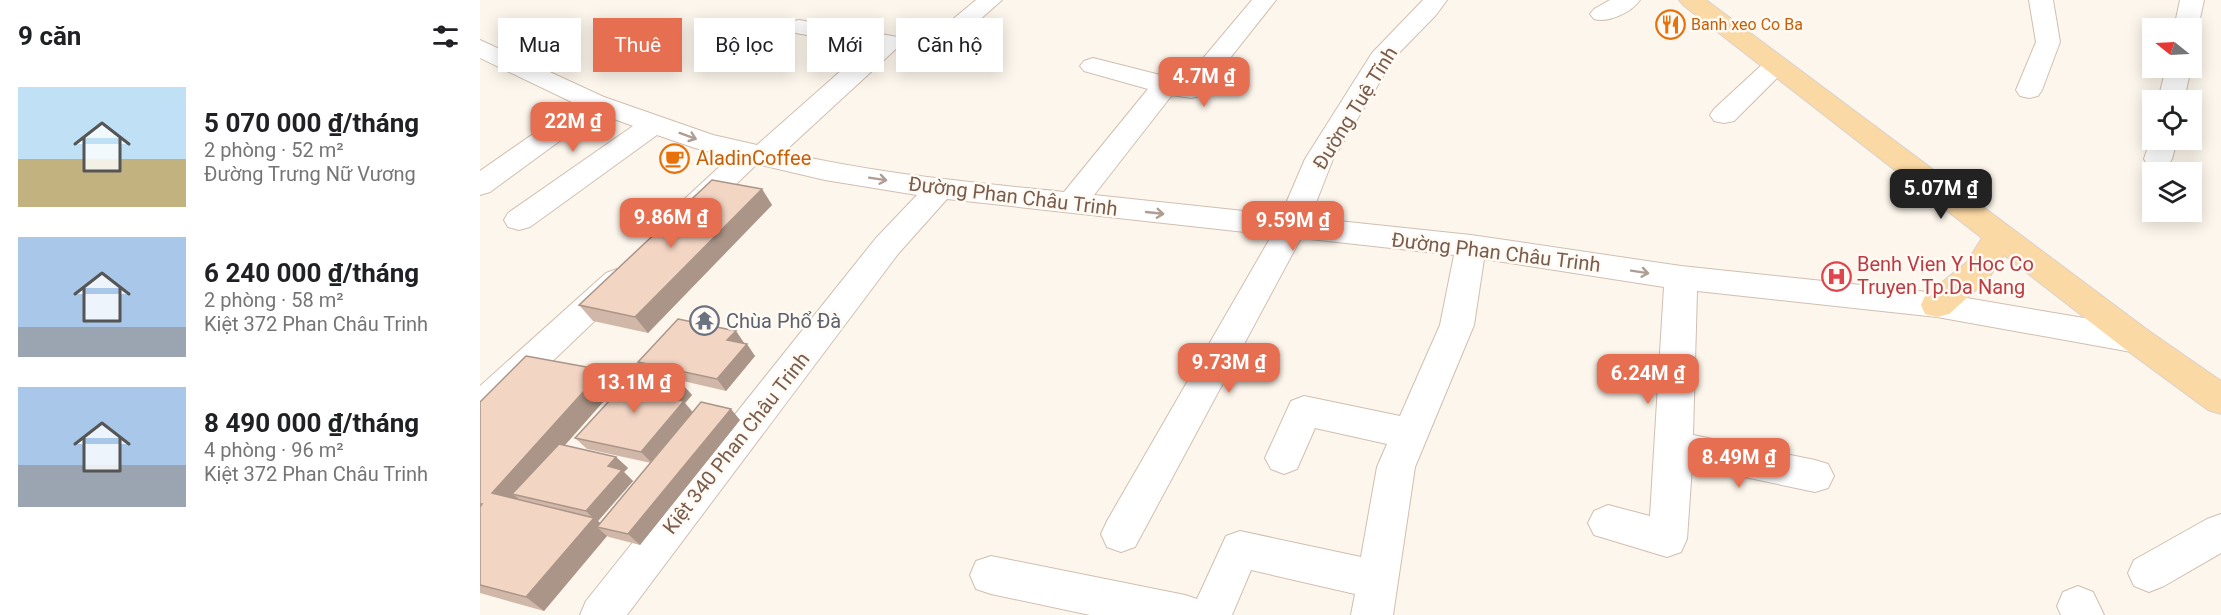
<!DOCTYPE html>
<html lang="vi">
<head>
<meta charset="utf-8">
<style>
	body { margin:0; font-family:Roboto,sans-serif; background:#f6f6f6; color:#202124; height:100vh; display:flex; flex-direction:column; font-size:22px; white-space:nowrap }
	* { box-sizing:border-box; margin:0 }
	p { font-size:20px; color:#757577 }
	.icon { flex:none; width:33px; height:33px; fill:none; stroke:currentColor; stroke-width:2; stroke-linecap:round; stroke-linejoin:round }
	.map { position:relative; flex:1; overflow:hidden }
	.side { display:flex; flex-direction:column; background:#fff; width:480px }
	.side>* { flex:none }
	.hud { position:absolute; left:18px; top:18px; width:570px; height:54px; display:flex; gap:12px }
	.needle { width:39px; rotate:288deg }
	.controls { position:absolute; left:1662px; top:18px; display:grid; gap:12px }
	.controls a { display:grid; place-items:center; width:60px; height:60px; border-radius:0px; background:#fff; box-shadow:0 3px 15px #0003; font-size:30px }
	.price { position:absolute; translate:-50% -51px; padding:0 14px; border-radius:12px; background:#e76f51; color:#fff; font-size:20px; line-height:39px; filter:drop-shadow(0 2px 3px #0008) }
	.price::after { content:''; position:absolute; left:50%; top:36px; width:18px; height:14px; margin-left:-9px; background:inherit; clip-path:polygon(0 0,100% 0,50% 100%) }
	.price.selected { background:#222; color:#fff }
	ul { padding:0; list-style:none }
	li { display:flex; align-items:center; gap:18px; height:150px; padding:0 18px }
	li span { display:grid; place-items:center; flex:none; width:168px; height:120px; border-radius:0px; color:#555 }
	li>.icon { margin-inline-start:auto }
	span .icon { width:72px; height:72px; fill:#fffc; stroke-width:1 }
	li b { font-size:26px }
	h2 { display:flex; justify-content:space-between; align-items:center; height:72px; padding:0 18px; font-size:26px }
	.pill { padding:0 21px; border-radius:0px; background:#fff; box-shadow:0 3px 15px #0003; font-size:21px; line-height:54px }
	.pill.selected { background:#e76f51; color:#fff }
	main { display:flex; flex:1; min-height:0 }
	.map>svg:first-child { display:block }
	.lines { fill:none; stroke-linecap:round; stroke-linejoin:round }
	.minor-casing { stroke:#d1beb0; stroke-width:2 }
	.major-casing { stroke:#dad1cd; stroke-width:2 }
	.minor { fill:#fff; fill-rule:evenodd }
	.major { fill:#fbd9a5; fill-rule:evenodd }
	.wall { fill:#d1b7a8 }
	.shaded-wall { fill:#aa9588 }
	.building { fill:#f3d5c3; stroke:#aa9588; stroke-width:1.5 }
	.oneway { stroke:#af9d94 }
	.labels { text-anchor:middle; dominant-baseline:central; stroke-width:5; stroke-linejoin:round; paint-order:stroke }
	.far-food-label { font-size:16px; fill:#c56008; stroke:#fffaf3; text-anchor:start }
	.street-label { font-size:20px; fill:#7a5c4d; stroke:#fffaf3 }
	.food-label { font-size:20px; fill:#c56008; stroke:#fffaf3; text-anchor:start }
	.health-label { font-size:20px; fill:#be3a42; stroke:#fffaf3; text-anchor:start }
	.worship-label { font-size:20px; fill:#5b616d; stroke:#fffaf3; text-anchor:start }
</style>
</head>
<body>
<main>
<section class="side">
<h2>9 căn<svg class="icon" aria-label="filters" viewBox="0 0 24 24"><path d="M4 7h16M4 17h16"/><circle cx="9" cy="7" r="2"/><circle cx="15" cy="17" r="2"/></svg></h2>
<ul>
<li><span style="background:linear-gradient(#bfe0f5 60%,#c2b280 0)"><svg class="icon" aria-label="home" viewBox="0 0 24 24"><path d="M3 11l9-7 9 7M6 9v11h12V9"/></svg></span><div><b>5 070 000 ₫/tháng</b><p>2 phòng · 52 m²</p><p>Đường Trưng Nữ Vương</p></div></li>
<li><span style="background:linear-gradient(#a9c7e8 75%,#9aa5b1 0)"><svg class="icon" aria-label="home" viewBox="0 0 24 24"><path d="M3 11l9-7 9 7M6 9v11h12V9"/></svg></span><div><b>6 240 000 ₫/tháng</b><p>2 phòng · 58 m²</p><p>Kiệt 372 Phan Châu Trinh</p></div></li>
<li><span style="background:linear-gradient(#a9c7e8 65%,#9aa5b1 0)"><svg class="icon" aria-label="home" viewBox="0 0 24 24"><path d="M3 11l9-7 9 7M6 9v11h12V9"/></svg></span><div><b>8 490 000 ₫/tháng</b><p>4 phòng · 96 m²</p><p>Kiệt 372 Phan Châu Trinh</p></div></li>
</ul>
</section>
<div class="map">
<svg width="1741" height="615" viewBox="0 0 1741 615">
	<rect width="100%" height="100%" fill="#fdf6ec"/>
	<g class="lines">
		<defs>
			<path id="minor" d="M 496,0 L 522,0 L 461,54 L 452,57 L 443,54 L 439,49 L 443,44 Z
				M 772,0 L 796,0 L 720,96 L 711,98 L 692,95 L 614,195 L 801,215 L 825,159 L 892,53 L 943,0 L 967,0 L 956,15 L 915,57 L 853,159 L 830,218 L 991,235 L 1201,266 L 1457,293 L 1657,327 L 1669,331 L 1674,340 L 1669,349 L 1657,353 L 1457,317 L 1217,291 L 1213,435 L 1335,460 L 1348,464 L 1354,476 L 1348,488 L 1335,492 L 1212,466 L 1207,539 L 1201,552 L 1187,557 L 1114,535 L 1108,523 L 1114,511 L 1128,505 L 1170,516 L 1184,287 L 1004,259 L 994,325 L 935,467 L 913,615 L 871,615 L 875,594 L 771,570 L 752,615 L 610,615 L 511,594 L 496,589 L 490,575 L 496,561 L 511,556 L 705,595 L 717,599 L 746,536 L 760,531 L 881,557 L 897,467 L 907,444 L 835,428 L 817,469 L 804,474 L 791,469 L 785,458 L 811,401 L 824,396 L 920,416 L 960,325 L 974,255 L 821,238 L 655,547 L 641,552 L 627,547 L 621,534 L 627,521 L 792,235 L 467,199 L 418,254 L 147,615 L 100,615 L 106,601 L 396,238 L 437,195 L 345,180 L 277,164 L 220,219 L 209,222 L 198,219 L 194,212 L 198,205 L 250,157 L 215,148 L 177,135 L 50,227 L 39,230 L 28,227 L 24,220 L 28,213 L 153,126 L 118,113 L 10,192 L 0,195 L 0,171 L 96,104 L 0,58 L 0,40 L 124,97 L 233,135 L 277,145 L 389,46 L 310,32 L 307,27 L 310,22 L 319,20 L 418,37 L 421,42 L 418,47 L 304,152 C 396,174 490,182 584,192 L 668,89 L 604,71 L 600,66 L 604,61 L 613,58 L 704,81 Z
				M 1130,0 L 1160,0 C 1151,13 1128,23 1114,19 L 1110,14 L 1114,9 Z
				M 1549,0 L 1573,0 L 1580,42 L 1562,90 L 1558,96 L 1549,98 L 1540,96 L 1536,90 L 1556,42 Z
				M 1700,0 L 1724,0 L 1718,28 L 1715,33 L 1712,34 L 1712,28 L 1694,28 Z
				M 1295,58 L 1304,61 L 1308,66 L 1304,71 L 1254,121 L 1244,123 L 1234,121 L 1230,115 L 1234,109 L 1286,61 Z
				M 1686,68 L 1711,68 L 1704,100 L 1678,100 Z
				M 1672,135 L 1672,140 L 1697,140 L 1692,159 L 1688,165 L 1678,168 L 1668,165 L 1664,159 Z
				M 137,269 L 148,273 L 153,281 L 148,289 L 13,418 L 0,423 L 0,386 L 126,273 Z
				M 1741,514 L 1741,553 L 1684,586 L 1669,592 L 1654,586 L 1648,573 L 1654,560 L 1727,519 Z
				M 1598,586 L 1613,592 L 1624,615 L 1581,615 L 1577,606 L 1583,592 Z"/>
			<path id="major" d="M 1199,0 L 1226,0 L 1669,331 L 1741,381 L 1741,414 L 1728,410 L 1645,349 L 1524,255 L 1509,278 L 1469,314 L 1457,317 L 1445,314 L 1441,305 L 1445,296 L 1487,262 L 1502,238 L 1203,5 Z"/>
		</defs>
		<use href="#minor" class="minor-casing"/>
		<use href="#major" class="major-casing"/>
		<use href="#minor" class="minor"/>
		<use href="#major" class="major"/>
	</g>
	<path class="wall" d="M 282,189 L 292,205 L 168,333 L 113,321 L 99,305 Z
		M 256,331 L 264,343 L 263,344 L 275,356 L 246,391 L 169,373 L 158,362 Z
		M 202,384 L 212,395 L 205,403 L 213,412 L 260,420 L 160,545 L 129,537 L 127,536 L 64,611 L 0,593 L 0,402 L 138,385 L 85,445 L 136,457 L 148,468 L 144,472 L 153,481 L 118,521 L 120,523 L 171,463 L 107,449 L 95,438 Z"/>
	<path class="shaded-wall" d="M 282,189 L 292,205 L 168,333 L 155,317 Z
		M 256,331 L 264,343 L 256,352 L 247,340 Z
		M 267,344 L 275,356 L 246,391 L 237,379 Z
		M 123,370 L 138,385 L 40,496 L 32,494 L 38,498 L 30,507 L 12,493 Z
		M 202,384 L 212,395 L 205,403 L 213,413 L 172,463 L 161,452 L 189,398 Z
		M 251,409 L 260,420 L 160,545 L 148,534 Z
		M 136,457 L 148,468 L 144,472 L 153,481 L 118,521 L 127,529 L 117,527 L 127,536 L 64,611 L 46,597 L 113,518 L 106,511 L 128,466 Z"/>
	<path class="building" d="M 232,180 L 282,189 L 155,317 L 99,305 Z
		M 198,319 L 256,331 L 247,340 L 267,344 L 237,379 L 158,362 Z
		M 46,356 L 123,370 L 12,493 L 114,518 L 46,597 L 0,585 L 0,507 L 2,504 L 0,504 L 0,402 Z
		M 154,374 L 202,384 L 189,398 L 204,401 L 161,452 L 95,438 Z
		M 221,402 L 251,409 L 148,534 L 117,527 Z
		M 79,444 L 136,457 L 128,466 L 142,470 L 106,511 L 32,494 Z"/>
	<defs><path id="oneway-shaft" d="M-6 0H5M1.5-3L5.5 0L1.5 3" fill="none" stroke-width="1.6" stroke-linecap="round" stroke-linejoin="round" transform="scale(1.5)"/></defs>
	<g class="oneway">
		<use href="#oneway-shaft" transform="translate(208 136) rotate(20)"/>
		<use href="#oneway-shaft" transform="translate(398 179) rotate(9)"/>
		<use href="#oneway-shaft" transform="translate(675 213) rotate(6)"/>
		<use href="#oneway-shaft" transform="translate(1160 272) rotate(9)"/>
	</g>
	<defs>
		<symbol id="restaurant-ring" viewBox="-11 -11 22 22"><circle r="9.5" fill="#fffaf3" stroke="#e8710a" stroke-width="1.5"/><path d="M-5-6h1v4h1v-4h1v4h1v-4h1v5L-1.5 .5V6h-2V.5L-5-1ZM5-6V6H3V1.5H1.5Q1.5-4 5-6Z" fill="#e8710a"/></symbol>
		<symbol id="cafe-ring" viewBox="-11 -11 22 22"><circle r="9.5" fill="#fffaf3" stroke="#e8710a" stroke-width="1.5"/><path d="M-5.5-4.5H6V0H3Q3 3.5 0 3.5H-2.5Q-5.5 3.5-5.5 0ZM3-3.2v2h1.7v-2ZM-6 4.5H4V6H-6Z" fill="#e8710a"/></symbol>
		<symbol id="hospital-ring" viewBox="-11 -11 22 22"><circle r="9.5" fill="#fffaf3" stroke="#e0444e" stroke-width="1.5"/><path d="M-5-5h3v3.5h4V-5h3V5h-3V1.5h-4V5h-3Z" fill="#e0444e"/></symbol>
		<symbol id="temple-ring" viewBox="-11 -11 22 22"><circle r="9.5" fill="#fffaf3" stroke="#6b7280" stroke-width="1.5"/><path d="M0-6L5-2H3V0L6.5 2.5H4V6H1.5V3h-3V6H-4V2.5H-6.5L-3 0V-2H-5Z" fill="#6b7280"/></symbol>
	</defs>
	<g fill-rule="evenodd">
		<use href="#restaurant-ring" x="1174" y="8" width="33" height="33"/>
		<use href="#cafe-ring" x="178" y="142" width="33" height="33"/>
		<use href="#hospital-ring" x="1340" y="260" width="33" height="33"/>
		<use href="#temple-ring" x="208" y="304" width="33" height="33"/>
	</g>
	<g class="labels">
		<g class="far-food-label">
			<text x="1211" y="24">Banh xeo Co Ba</text>
		</g>
		<g class="street-label">
			<text transform="translate(875 108) rotate(-58)">Đường Tuệ Tĩnh</text>
			<text transform="translate(533 196) rotate(7)">Đường Phan Châu Trinh</text>
			<text transform="translate(1016 252) rotate(7)">Đường Phan Châu Trinh</text>
			<text transform="translate(256 443) rotate(-52)">Kiệt 340 Phan Châu Trinh</text>
		</g>
		<g class="food-label">
			<text x="216" y="158">AladinCoffee</text>
		</g>
		<g class="health-label">
			<text x="1377" y="264">Benh Vien Y Hoc Co<tspan x="1377" dy="23">Truyen Tp.Da Nang</tspan></text>
		</g>
		<g class="worship-label">
			<text x="246" y="321">Chùa Phổ Đà</text>
		</g>
	</g>
</svg>
<div class="controls">
<a><svg class="needle" viewBox="-14 -14 28 28"><path d="M0-13l5 13h-10z" fill="#e53935"/><path d="M0 13l5-13h-10z" fill="#757577"/></svg></a>
<a><svg class="icon" aria-label="locate" viewBox="0 0 24 24"><circle cx="12" cy="12" r="6"/><path d="M12 2v4M12 18v4M2 12h4M18 12h4"/></svg></a>
<a><svg class="icon" aria-label="layers" viewBox="0 0 24 24"><path d="M12 4l9 5-9 5-9-5zM3 14l9 5 9-5"/></svg></a>
</div>
<b class="price" style="left:724px;top:108px">4.7M ₫</b>
<b class="price" style="left:93px;top:153px">22M ₫</b>
<b class="price selected" style="left:1461px;top:220px">5.07M ₫</b>
<b class="price" style="left:191px;top:249px">9.86M ₫</b>
<b class="price" style="left:813px;top:252px">9.59M ₫</b>
<b class="price" style="left:749px;top:394px">9.73M ₫</b>
<b class="price" style="left:1168px;top:405px">6.24M ₫</b>
<b class="price" style="left:154px;top:414px">13.1M ₫</b>
<b class="price" style="left:1259px;top:489px">8.49M ₫</b>
<div class="hud">
<a class="pill">Mua</a>
<a class="pill selected">Thuê</a>
<a class="pill">Bộ lọc</a>
<a class="pill">Mới</a>
<a class="pill">Căn hộ</a>
</div>
</div>
</main>
</body>
</html>
